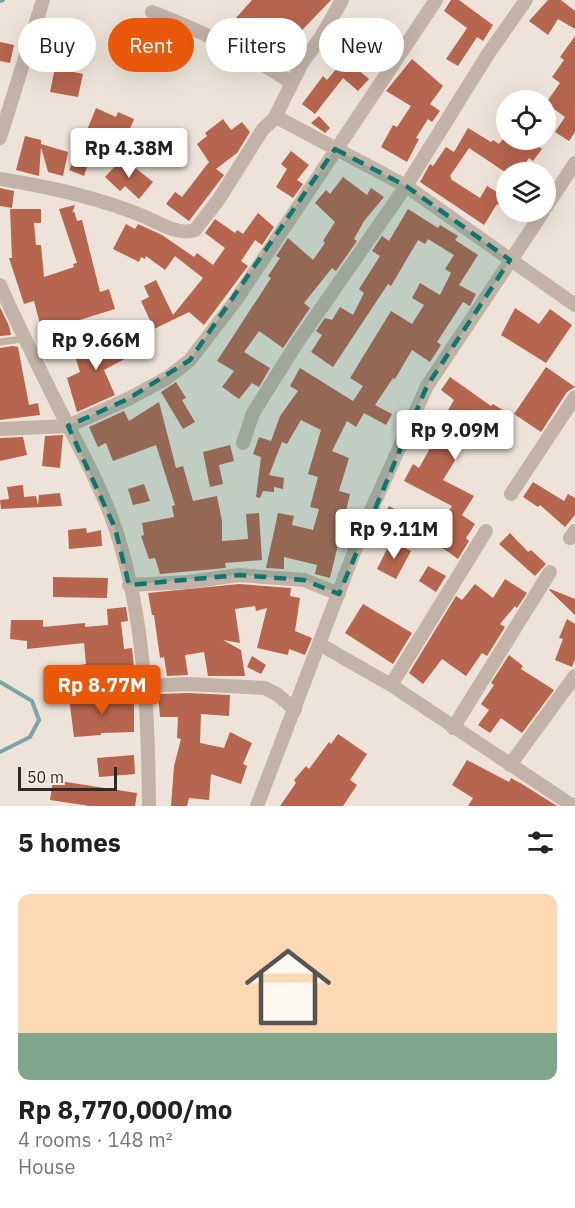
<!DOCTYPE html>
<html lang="en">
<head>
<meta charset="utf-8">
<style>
	body { margin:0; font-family:"IBM Plex Sans",sans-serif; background:#f2f2f2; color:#222; height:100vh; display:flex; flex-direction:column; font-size:22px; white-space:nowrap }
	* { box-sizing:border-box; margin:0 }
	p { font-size:20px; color:#767676 }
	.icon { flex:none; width:33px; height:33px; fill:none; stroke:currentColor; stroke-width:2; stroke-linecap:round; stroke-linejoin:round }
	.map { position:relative; height:806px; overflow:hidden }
	.sheet { display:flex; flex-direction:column; background:#fff; flex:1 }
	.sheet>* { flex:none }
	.hud { position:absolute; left:18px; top:18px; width:540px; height:54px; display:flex; gap:12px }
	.buttons { position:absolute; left:496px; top:90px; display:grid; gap:12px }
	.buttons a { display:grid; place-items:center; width:60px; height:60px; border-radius:50%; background:#fff; box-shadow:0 6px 24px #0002; font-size:30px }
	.scale { position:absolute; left:18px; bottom:15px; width:99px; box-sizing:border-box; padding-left:6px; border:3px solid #312926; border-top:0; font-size:16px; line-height:21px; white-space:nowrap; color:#312926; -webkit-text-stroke:4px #f6ede4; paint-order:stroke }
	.price { position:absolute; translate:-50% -51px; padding:0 14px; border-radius:6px; background:#fff; color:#222; font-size:20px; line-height:39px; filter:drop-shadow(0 2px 3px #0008) }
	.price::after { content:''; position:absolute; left:50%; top:36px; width:18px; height:14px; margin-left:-9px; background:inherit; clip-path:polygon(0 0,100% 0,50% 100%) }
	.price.selected { background:#ea580c; color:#fff }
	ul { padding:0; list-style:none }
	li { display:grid; align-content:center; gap:12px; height:318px; padding:0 18px }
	li span { display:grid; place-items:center; height:186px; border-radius:12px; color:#555 }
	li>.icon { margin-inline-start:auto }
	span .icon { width:108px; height:108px; fill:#fffc; stroke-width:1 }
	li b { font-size:26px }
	h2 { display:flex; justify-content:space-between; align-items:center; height:72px; padding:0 18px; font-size:26px }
	.chip { padding:0 21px; border-radius:27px; background:#fff; box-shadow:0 6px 24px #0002; font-size:21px; line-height:54px }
	.chip.selected { background:#ea580c; color:#fff }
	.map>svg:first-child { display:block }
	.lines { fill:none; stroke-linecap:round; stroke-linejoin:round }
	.stream { stroke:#7ca6a6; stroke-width:4 }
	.building { fill:#b6654e }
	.lane { stroke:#c3b3a7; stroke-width:7 }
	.street { stroke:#c3b3a7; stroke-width:14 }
	.marked { fill:#0f766e; fill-opacity:0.2; stroke:#0f766e; stroke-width:4.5; stroke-dasharray:12 8; stroke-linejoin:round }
</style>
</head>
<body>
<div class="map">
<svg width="575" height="806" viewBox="0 0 575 806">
	<rect width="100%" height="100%" fill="#ede3d9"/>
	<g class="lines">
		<path class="stream" d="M 0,1 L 3,0
			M 0,682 L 32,701 L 39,720 L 30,737 L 0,752"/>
	</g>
	<path class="building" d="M 252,0 L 331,0 L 286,47 L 260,23 L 251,33 L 235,19 Z
		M 451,0 L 459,0 L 493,25 L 483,41 L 477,37 L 458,66 L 446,59 L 467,28 L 444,11 Z
		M 548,0 L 561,0 L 575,11 L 575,29 L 558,19 L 548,35 L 529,21 Z
		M 146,26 L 161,28 L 157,50 L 143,47 Z
		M 58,34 L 82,39 L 83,36 L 92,37 L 90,55 L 55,50 Z
		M 575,36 L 575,132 L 569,141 L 555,132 L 565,117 L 546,103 L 560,83 L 552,77 L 564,60 L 560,57 Z
		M 0,42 L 14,45 L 10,63 L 0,61 Z
		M 412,59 L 443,86 L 430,104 L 440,111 L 432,122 L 428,119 L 416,138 L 419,139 L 407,162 L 381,147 L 393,125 L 397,127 L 411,106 L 386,91 Z
		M 343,61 L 350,67 L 352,65 L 369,79 L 358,91 L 343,78 L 315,114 L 302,104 L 323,76 L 327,80 Z
		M 55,68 L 83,74 L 78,97 L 50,92 Z
		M 96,108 L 116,117 L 118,112 L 134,119 L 126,139 L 103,129 L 100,136 L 87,130 Z
		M 319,116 L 330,128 L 325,133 L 311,123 Z
		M 223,119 L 231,130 L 242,122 L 250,132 L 237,153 L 216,169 L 224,175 L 189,221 L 166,204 L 175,192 L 182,197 L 209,162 L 197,144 L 207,136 L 205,133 Z
		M 468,128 L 491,142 L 493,140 L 499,144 L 502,140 L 529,140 L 542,149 L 533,161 L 529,158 L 519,172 L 505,172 L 469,148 L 450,176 L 452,180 L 480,198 L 487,186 L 507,198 L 507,210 L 497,204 L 484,225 L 420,182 L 430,164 L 433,166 L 446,147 L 454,152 Z
		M 25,136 L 41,140 L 41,144 L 68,152 L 63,176 L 48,172 L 41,147 L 39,176 L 16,170 Z
		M 291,151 L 309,165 L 297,180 L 303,184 L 293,198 L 276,187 L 287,169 L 281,164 Z
		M 77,154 L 90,158 L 84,176 L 69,170 Z
		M 123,158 L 153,182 L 139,199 L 125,186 L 120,191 L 105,177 Z
		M 343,177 L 367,195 L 371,188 L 384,197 L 364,221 L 354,239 L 357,241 L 336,271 L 332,268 L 304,303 L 310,308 L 283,348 L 259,331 L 244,352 L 270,368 L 259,387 L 252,383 L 239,399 L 222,387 L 234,371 L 217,361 L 271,278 L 268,276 L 280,258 L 276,256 L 288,238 L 313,260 L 325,243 L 323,241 L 335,222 L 315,203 L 326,190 L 330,194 Z
		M 0,188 L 14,191 L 12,208 L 0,206 Z
		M 75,205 L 72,213 L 74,211 L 77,221 L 82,220 L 100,292 L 109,289 L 115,309 L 73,322 L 79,342 L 53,350 L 46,327 L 41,328 L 34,301 L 24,304 L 9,258 L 12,258 L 10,209 L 41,209 L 41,223 L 34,223 L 36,245 L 41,245 L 44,277 L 74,267 L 73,264 L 77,263 L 59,209 Z
		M 408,209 L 438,228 L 440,225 L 458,236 L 455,240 L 478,255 L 459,285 L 476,294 L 470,306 L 463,302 L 437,342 L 441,345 L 430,362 L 412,350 L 395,379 L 393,378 L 375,405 L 392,414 L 386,425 L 364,413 L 356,427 L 347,421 L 332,451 L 349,458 L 339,491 L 350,494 L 330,578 L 315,574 L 317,565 L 284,557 L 284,569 L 266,568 L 278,513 L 294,516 L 292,525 L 313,530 L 319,509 L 310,507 L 318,477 L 308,474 L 321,430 L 301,420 L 287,444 L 282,442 L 269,475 L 284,478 L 283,489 L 274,487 L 274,492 L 263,491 L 260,498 L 256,497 L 261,457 L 253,454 L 259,437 L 271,441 L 280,416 L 298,391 L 290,386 L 300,368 L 353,401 L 363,386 L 350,378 L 391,311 L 412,324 L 424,305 L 412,298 L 420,283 L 440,295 L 451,273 L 445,269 L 454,255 L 428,239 L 425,244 L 418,240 L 391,286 L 388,284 L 333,367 L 311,352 L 322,335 L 316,331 L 325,318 L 332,320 L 340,307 L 353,315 L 364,293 L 359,289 L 380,256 L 372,251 L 382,236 L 389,241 Z
		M 258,213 L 274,227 L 262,245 L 255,240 L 241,261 L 248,266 L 204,325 L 189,312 L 154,329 L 141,301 L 149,297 L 144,286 L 156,280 L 173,315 L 203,278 L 175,256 L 165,270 L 146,256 L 145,259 L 141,257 L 139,262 L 113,249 L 126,224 L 135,229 L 138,224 L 162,235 L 194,257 L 197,253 L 213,265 L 225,248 L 205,233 L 215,219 L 235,233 L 237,230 L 243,234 Z
		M 0,307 L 9,326 L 11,335 L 0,336 Z
		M 515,308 L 539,324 L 550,309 L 572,325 L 546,363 L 501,335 Z
		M 119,331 L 132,355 L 104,370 L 115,395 L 77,412 L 67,378 L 80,372 L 73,350 L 96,343 Z
		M 13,346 L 18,347 L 29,405 L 38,403 L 40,415 L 0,420 L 0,348 Z
		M 546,367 L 575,387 L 567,392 L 541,432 L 514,414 Z
		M 450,377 L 491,406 L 493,404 L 509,414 L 489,445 L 471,434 L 443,480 L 474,496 L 462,515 L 475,524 L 466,538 L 469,541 L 458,559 L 430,539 L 452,506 L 404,481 L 413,464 L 419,468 L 437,436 L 434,434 L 454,400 L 441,390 Z
		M 176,382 L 186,398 L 182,400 L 195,422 L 183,429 L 161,392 Z
		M 159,402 L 176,468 L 183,466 L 193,501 L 217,496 L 222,521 L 222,541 L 248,539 L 246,514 L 259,513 L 262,560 L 225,563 L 226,568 L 160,574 L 155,558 L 149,559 L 141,536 L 144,535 L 142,523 L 174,517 L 172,506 L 175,505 L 156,445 L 113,461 L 106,443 L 98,447 L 89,427 L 124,411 L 129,421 Z
		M 63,435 L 60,468 L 42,466 L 45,436 Z
		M 23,437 L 27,455 L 0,461 L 0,438 Z
		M 230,445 L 234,461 L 219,465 L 223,484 L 210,487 L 203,452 Z
		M 533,482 L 564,501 L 568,494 L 575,498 L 575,515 L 565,527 L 540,505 L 538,507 L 523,497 Z
		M 144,484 L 150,501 L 133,505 L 128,489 Z
		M 23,485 L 24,497 L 36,496 L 38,505 L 39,495 L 60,493 L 62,506 L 1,509 L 0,500 L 9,499 L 7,487 Z
		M 389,506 L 413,519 L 405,533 L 381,520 Z
		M 86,528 L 87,533 L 101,530 L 102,546 L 69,549 L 68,530 Z
		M 510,533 L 528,552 L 531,550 L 546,564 L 535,576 L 499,544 Z
		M 394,542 L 411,551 L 396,579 L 377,569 L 388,547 L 391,549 Z
		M 428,566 L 446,576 L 436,592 L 419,581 Z
		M 53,577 L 108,578 L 107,598 L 53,597 Z
		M 505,579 L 527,593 L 517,608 L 515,606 L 500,624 L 505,627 L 487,656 L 482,653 L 466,676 L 442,659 L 423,684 L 409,673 L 456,596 L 462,600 L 475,584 L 493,598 Z
		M 239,584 L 291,588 L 290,596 L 300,598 L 295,631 L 312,638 L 305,655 L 289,649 L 288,655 L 257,648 L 267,608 L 256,611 L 255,606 L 235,609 L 240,643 L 223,640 L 241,650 L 245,676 L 208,676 L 204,652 L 185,655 L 188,675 L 167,676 L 164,657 L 160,658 L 154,615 L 152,615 L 148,593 Z
		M 550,589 L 575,599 L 575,615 L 549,590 Z
		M 363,604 L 412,633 L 393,664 L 345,633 Z
		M 126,607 L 128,621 L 121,622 L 124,649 L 132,648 L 135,677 L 69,680 L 55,683 L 53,669 L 86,664 L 84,643 L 27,649 L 27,641 L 10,639 L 11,620 L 43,620 L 43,627 L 85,623 L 85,627 L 108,625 L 107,609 Z
		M 567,619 L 575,624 L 575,659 L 572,667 L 555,660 L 563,639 L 559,638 Z
		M 509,655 L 523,666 L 521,669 L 554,690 L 522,733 L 501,718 L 490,733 L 478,725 L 489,710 L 481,704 L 494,685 L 491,683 Z
		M 252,656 L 266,665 L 261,674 L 247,667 Z
		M 188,693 L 230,695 L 229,716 L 201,714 L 200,743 L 224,748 L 230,732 L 252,743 L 243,764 L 247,766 L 241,784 L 211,774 L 209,800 L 189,798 L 187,806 L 171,806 L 174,766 L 181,739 L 177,738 L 178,717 L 160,717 L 158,694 Z
		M 129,696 L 129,703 L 134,703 L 134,732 L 101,733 L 101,735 L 74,737 L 69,698 Z
		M 338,734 L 367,754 L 350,780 L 357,785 L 343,806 L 280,806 L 296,783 L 294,780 L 306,766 L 309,769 L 329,742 L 331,744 Z
		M 134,755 L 135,774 L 99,777 L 97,758 Z
		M 467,760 L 509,782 L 511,778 L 522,784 L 557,806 L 468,806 L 473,798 L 452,785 Z
		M 53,780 L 137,793 L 135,806 L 90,806 L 50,800 Z"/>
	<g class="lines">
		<path class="lane" d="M 0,342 L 23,339"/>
		<path class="street" d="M 152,12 C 205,33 244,51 292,83
			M 274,119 L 280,119 L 406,186 L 575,305
			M 0,138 L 43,0
			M 0,179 C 50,187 96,197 143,216 C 158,222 178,236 195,230 L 219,199 L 263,129 L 274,119 L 302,63 L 321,37 L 342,0
			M 546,207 L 575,163
			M 0,285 C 19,328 40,370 61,412 C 81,450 101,487 115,527 C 145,618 148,711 149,806
			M 0,429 L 68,426 L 128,399 L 167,378 L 190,360 L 236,300 L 436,0
			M 243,443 L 253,413 L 297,343 L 406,186 L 488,54 L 526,0
			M 511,494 L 575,397
			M 570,538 L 575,531
			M 129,585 L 188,582 L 239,575 L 304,580 L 339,594
			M 321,645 L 391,685 L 573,806
			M 391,685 L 486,531
			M 69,689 L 188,684 L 265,688 L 278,695 L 295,710
			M 453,728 L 550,572
			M 510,765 L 575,676
			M 257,806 L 364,526 L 427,386 L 543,212"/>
	</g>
	<path class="marked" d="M 335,149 L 406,186 L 510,260 L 427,386 L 339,594 L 304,580 L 239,575 L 129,585 L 115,528 L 68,426 L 128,399 L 190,360 Z"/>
</svg>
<div class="buttons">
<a><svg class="icon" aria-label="locate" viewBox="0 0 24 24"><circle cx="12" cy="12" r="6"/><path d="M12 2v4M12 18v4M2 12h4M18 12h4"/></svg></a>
<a><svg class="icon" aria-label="layers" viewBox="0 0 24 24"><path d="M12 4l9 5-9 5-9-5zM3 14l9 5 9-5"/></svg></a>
</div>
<div class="scale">50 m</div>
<b class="price" style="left:129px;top:179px">Rp 4.38M</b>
<b class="price" style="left:96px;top:371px">Rp 9.66M</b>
<b class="price" style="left:455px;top:461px">Rp 9.09M</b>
<b class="price" style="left:394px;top:560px">Rp 9.11M</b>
<b class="price selected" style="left:102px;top:716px">Rp 8.77M</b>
<div class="hud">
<a class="chip">Buy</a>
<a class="chip selected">Rent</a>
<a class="chip">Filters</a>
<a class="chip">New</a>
</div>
</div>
<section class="sheet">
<h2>5 homes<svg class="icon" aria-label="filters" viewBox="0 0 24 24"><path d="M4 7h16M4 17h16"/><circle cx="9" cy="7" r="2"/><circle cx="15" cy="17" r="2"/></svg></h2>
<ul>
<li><span style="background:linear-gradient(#ffd9b3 75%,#7fa58c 0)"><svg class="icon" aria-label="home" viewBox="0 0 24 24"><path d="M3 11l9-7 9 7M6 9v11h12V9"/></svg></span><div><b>Rp 8,770,000/mo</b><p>4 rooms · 148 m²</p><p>House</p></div></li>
</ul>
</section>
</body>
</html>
